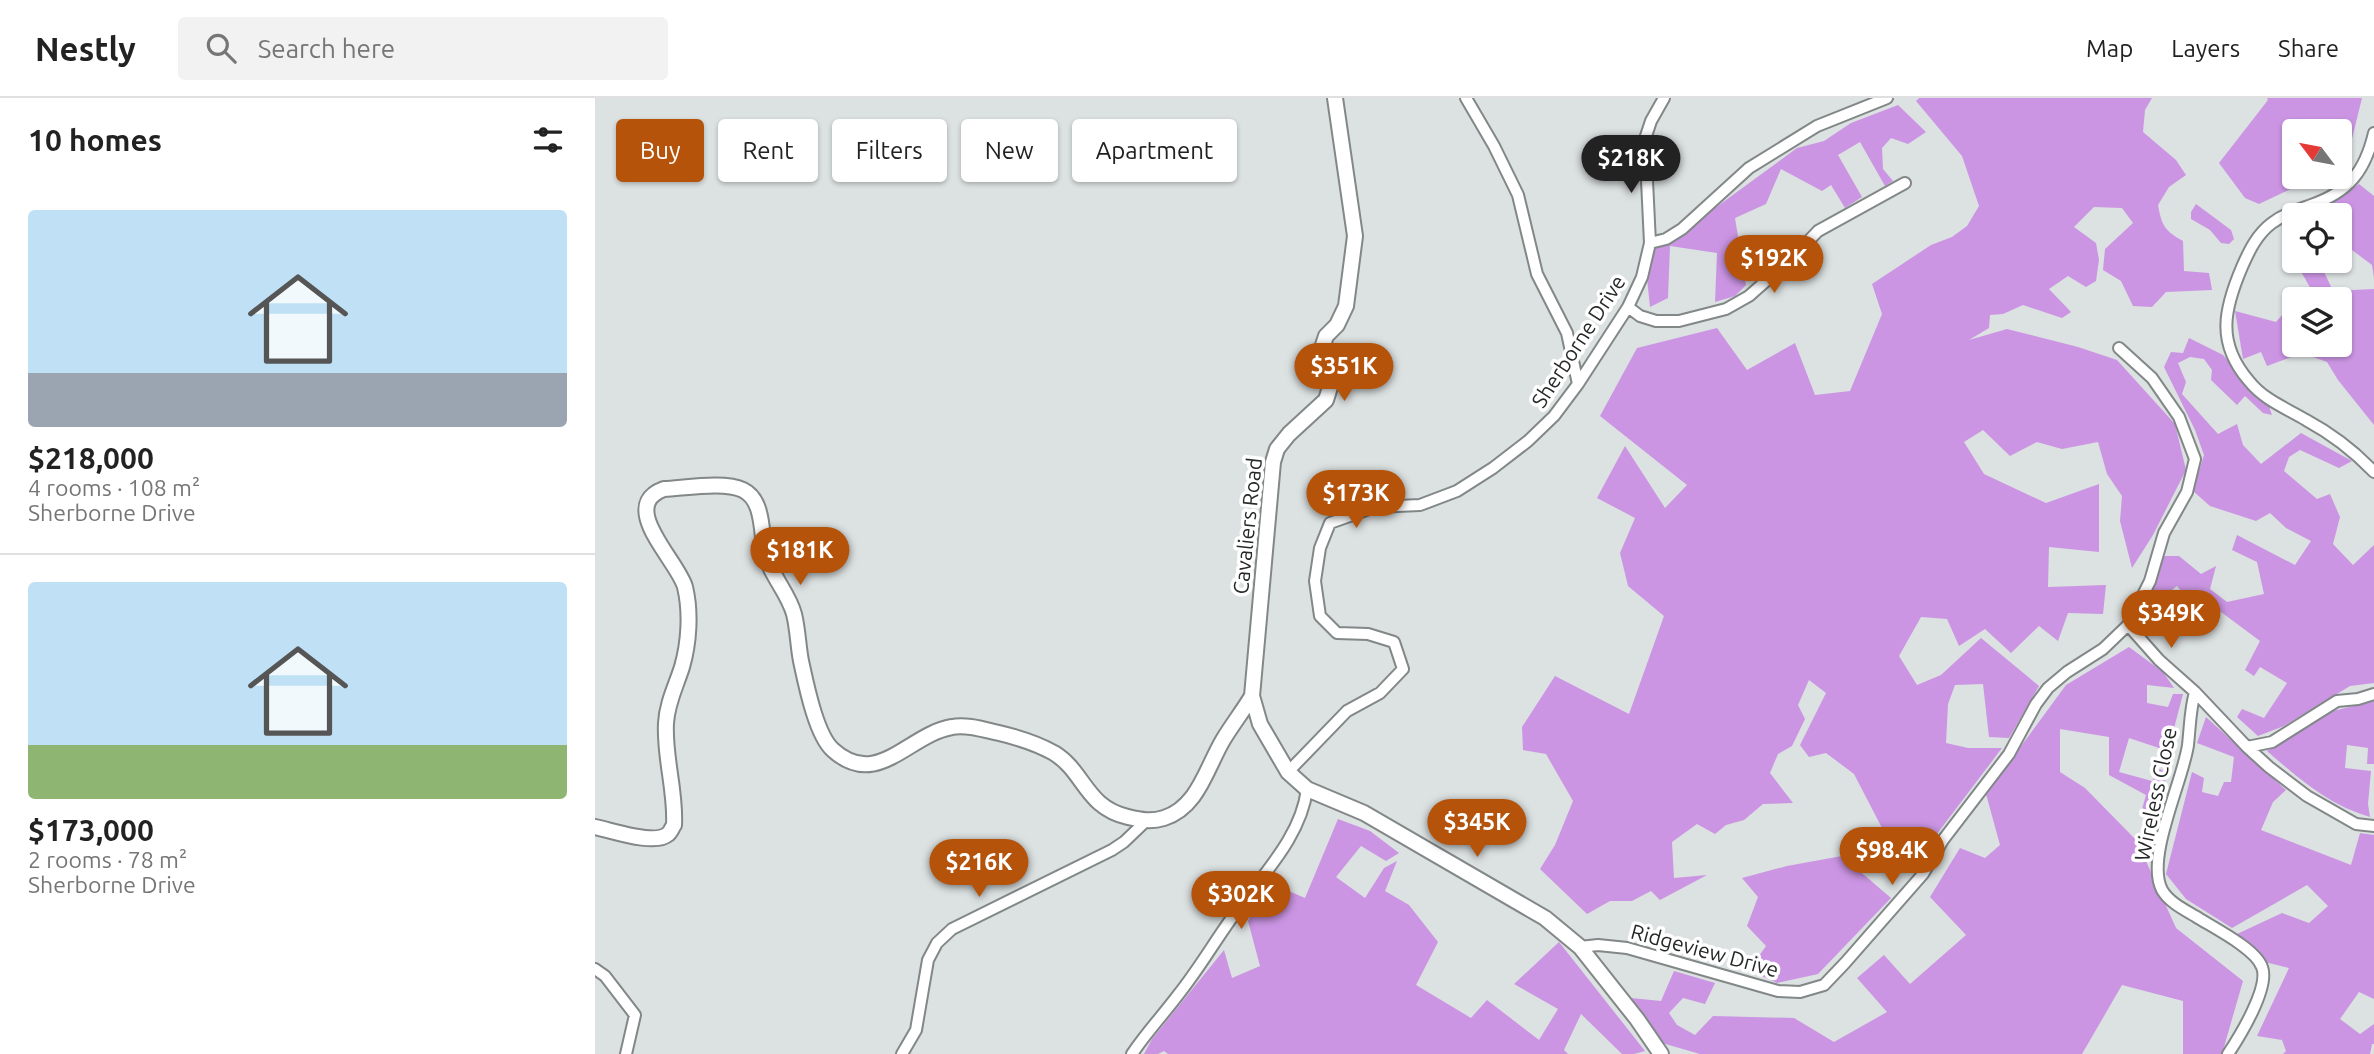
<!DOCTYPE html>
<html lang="en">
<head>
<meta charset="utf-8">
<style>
	body { margin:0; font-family:Ubuntu,sans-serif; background:#f2f2f2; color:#222; height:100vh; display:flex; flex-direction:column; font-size:26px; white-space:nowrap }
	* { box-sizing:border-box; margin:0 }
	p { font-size:23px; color:#767676 }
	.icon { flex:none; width:38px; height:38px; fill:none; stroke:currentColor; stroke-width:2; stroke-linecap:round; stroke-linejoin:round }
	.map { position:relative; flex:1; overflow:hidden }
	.side { display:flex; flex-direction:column; background:#fff; width:595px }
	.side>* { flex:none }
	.guide { position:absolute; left:21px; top:21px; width:665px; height:63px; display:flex; gap:14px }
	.needle { width:46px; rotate:302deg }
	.tools { position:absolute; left:1687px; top:21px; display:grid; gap:14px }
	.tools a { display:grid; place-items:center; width:70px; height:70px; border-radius:7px; background:#fff; box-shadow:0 2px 5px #0004; font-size:35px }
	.price { position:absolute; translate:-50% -60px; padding:0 16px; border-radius:24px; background:#b45309; color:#fff; font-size:23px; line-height:46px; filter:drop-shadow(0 2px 4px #0008) }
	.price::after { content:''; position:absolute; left:50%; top:42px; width:21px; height:16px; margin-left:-10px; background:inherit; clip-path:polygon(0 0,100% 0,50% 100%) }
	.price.on { background:#222; color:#fff }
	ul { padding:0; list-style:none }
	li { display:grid; align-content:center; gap:14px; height:371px; padding:0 28px }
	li+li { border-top:2px solid #e0e0e0 }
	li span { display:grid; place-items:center; height:217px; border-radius:7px; color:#555 }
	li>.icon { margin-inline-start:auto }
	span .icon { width:126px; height:126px; fill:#fffc; stroke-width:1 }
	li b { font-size:30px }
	h2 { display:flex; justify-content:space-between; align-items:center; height:84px; padding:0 28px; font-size:30px }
	.tag { padding:0 24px; border-radius:7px; background:#fff; box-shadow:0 2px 5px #0004; font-size:24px; line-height:63px }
	.tag.on { background:#b45309; color:#fff }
	header { display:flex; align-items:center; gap:42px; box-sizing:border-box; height:98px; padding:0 35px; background:#fff; border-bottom:2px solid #e0e0e0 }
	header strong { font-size:33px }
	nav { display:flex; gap:38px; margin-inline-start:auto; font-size:24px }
	.search { width:490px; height:63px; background:#f2f2f2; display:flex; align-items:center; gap:18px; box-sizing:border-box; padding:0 24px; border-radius:7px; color:#767676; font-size:26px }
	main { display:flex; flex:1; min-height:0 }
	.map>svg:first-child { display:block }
	.forest { fill:#cb95e3 }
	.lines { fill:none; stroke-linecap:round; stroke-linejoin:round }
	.street-casing { stroke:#828787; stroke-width:14 }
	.secondary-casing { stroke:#828787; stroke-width:18 }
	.street { stroke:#fff; stroke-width:10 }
	.secondary { stroke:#fff; stroke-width:14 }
	.labels { text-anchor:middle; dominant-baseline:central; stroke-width:7; stroke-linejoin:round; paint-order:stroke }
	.street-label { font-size:21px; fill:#262828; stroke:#fff }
</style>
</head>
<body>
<header>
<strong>Nestly</strong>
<div class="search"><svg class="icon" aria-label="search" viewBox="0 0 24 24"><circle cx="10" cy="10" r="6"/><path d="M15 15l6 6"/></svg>Search here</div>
<nav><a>Map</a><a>Layers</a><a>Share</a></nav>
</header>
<main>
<section class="side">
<h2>10 homes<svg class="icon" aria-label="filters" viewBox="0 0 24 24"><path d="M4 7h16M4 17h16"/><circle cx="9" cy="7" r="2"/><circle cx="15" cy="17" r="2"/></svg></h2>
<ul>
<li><span style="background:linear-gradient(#bfe0f5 75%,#9aa5b1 0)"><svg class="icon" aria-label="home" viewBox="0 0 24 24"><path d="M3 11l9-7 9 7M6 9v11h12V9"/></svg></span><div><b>$218,000</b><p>4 rooms · 108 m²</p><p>Sherborne Drive</p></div></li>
<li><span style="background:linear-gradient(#bfe0f5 75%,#8fb573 0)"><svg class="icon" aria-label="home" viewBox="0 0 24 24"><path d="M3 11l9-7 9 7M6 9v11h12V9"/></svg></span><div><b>$173,000</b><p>2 rooms · 78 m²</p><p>Sherborne Drive</p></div></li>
</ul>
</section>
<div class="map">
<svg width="1779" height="956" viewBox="0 0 1779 956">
	<rect width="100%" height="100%" fill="#dce1e1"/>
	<path class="forest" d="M 1324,0 L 1557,0 L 1550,12 L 1548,34 L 1581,62 L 1591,77 L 1574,89 L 1563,107 C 1567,128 1569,132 1588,143 L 1589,173 L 1614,175 L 1617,192 L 1571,194 L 1557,209 L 1538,208 L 1526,183 L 1508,172 L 1510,151 L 1538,125 L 1527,110 L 1499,109 L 1479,129 L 1501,145 L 1504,162 L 1501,183 L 1491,189 L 1473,178 L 1454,191 L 1476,214 L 1467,220 L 1428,207 L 1408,216 L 1395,217 L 1394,230 L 1374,242 L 1412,231 L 1483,249 L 1522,262 L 1580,326 L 1591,372 L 1558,437 L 1537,470 L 1525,423 L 1527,398 L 1512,376 L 1503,344 L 1467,351 L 1442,344 L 1415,358 L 1388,332 L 1369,344 L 1389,376 L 1451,405 L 1504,386 L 1504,454 L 1454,449 L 1453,489 L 1511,487 L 1508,516 L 1473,515 L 1463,543 L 1444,528 L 1416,555 L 1390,531 L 1364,548 L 1352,521 L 1326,519 L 1304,558 L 1322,587 L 1346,577 L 1386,540 L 1444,588 L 1414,640 L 1394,639 L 1388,586 L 1360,587 L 1353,606 L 1351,645 L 1373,650 L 1407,650 L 1326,757 L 1287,730 L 1259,676 L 1231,655 L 1214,659 L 1205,647 L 1231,595 L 1214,582 L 1203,607 L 1210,621 L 1197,648 L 1183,656 L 1175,675 L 1198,705 L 1168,706 L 1149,722 L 1131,727 L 1120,736 L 1102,726 L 1077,744 L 1079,780 L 1112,777 L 1065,802 L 1056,793 L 1037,803 L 1015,803 L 992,816 L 945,771 L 960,747 L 978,703 L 951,656 L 928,652 L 927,629 L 960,578 L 1034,616 L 1069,518 L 1033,488 L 1025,455 L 1040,420 L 1002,400 L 1030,348 L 1070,410 L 1092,387 L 1005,318 L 1042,250 L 1122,230 L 1152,272 L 1200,245 L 1220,297 L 1255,293 L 1287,216 L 1277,186 L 1336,147 L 1357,139 L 1372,128 L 1384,108 L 1367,58 L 1321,3 Z
		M 1672,0 L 1767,0 L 1754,53 L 1746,69 L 1745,33 L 1699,33 L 1699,79 L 1721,79 L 1664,106 L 1650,100 L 1624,65 L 1673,2 Z
		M 1303,7 L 1331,34 L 1313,46 L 1296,40 L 1287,50 L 1288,71 L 1298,83 L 1290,88 L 1265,44 L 1243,57 L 1267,99 L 1250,110 L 1236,87 L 1227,93 L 1186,71 L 1171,106 L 1140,120 L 1151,187 L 1140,198 L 1120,204 L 1122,155 L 1075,148 L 1073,200 L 1055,209 L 1052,180 L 1059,149 L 1068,148 L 1202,50 L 1229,43 L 1256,25 Z
		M 1764,86 L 1779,98 L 1779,180 L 1777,167 L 1745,143 L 1745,117 L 1718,117 L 1718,113 Z
		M 1601,106 L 1636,132 L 1639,141 L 1634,146 L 1626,145 L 1615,132 L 1596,121 L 1596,114 Z
		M 1700,163 L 1724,163 L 1738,193 L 1779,191 L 1779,327 L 1743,282 L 1732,264 L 1707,255 L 1672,268 L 1666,254 L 1648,261 L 1640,213 L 1681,224 L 1699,203 L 1699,247 L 1745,247 L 1745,201 L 1703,201 L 1717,193 Z
		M 1594,240 L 1628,257 L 1674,308 L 1677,317 L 1668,315 L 1650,298 L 1642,307 L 1616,282 L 1617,272 L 1609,261 L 1595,259 L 1583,265 L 1591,284 L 1587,296 L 1623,336 L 1642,326 L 1648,347 L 1666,366 L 1706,335 L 1757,363 L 1744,370 L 1705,352 L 1694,359 L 1689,373 L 1722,401 L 1735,396 L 1745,419 L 1738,446 L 1758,467 L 1779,447 L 1779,585 L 1755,588 L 1689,628 L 1663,638 L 1642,619 L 1647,611 L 1669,620 L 1692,585 L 1665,569 L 1659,578 L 1650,572 L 1665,543 L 1618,508 L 1606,518 L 1582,488 L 1551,513 L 1569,458 L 1584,458 L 1606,476 L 1621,468 L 1615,491 L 1632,504 L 1669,496 L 1662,464 L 1637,452 L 1642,437 L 1700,467 L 1716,443 L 1691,430 L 1675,415 L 1661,423 L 1615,408 L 1598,393 L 1609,357 L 1600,332 L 1569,269 L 1576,254 L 1588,255 Z
		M 1534,549 L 1568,574 L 1579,590 L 1552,587 L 1552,605 L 1573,609 L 1578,596 L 1588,596 L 1573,653 L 1534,640 L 1524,674 L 1557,683 L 1565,671 L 1572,675 L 1561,720 L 1546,715 L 1551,697 L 1514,677 L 1514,639 L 1465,631 L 1465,674 L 1490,690 L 1542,743 L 1581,830 L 1648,883 L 1627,956 L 1588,956 L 1588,903 L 1527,887 L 1487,956 L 1105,956 L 1067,945 L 1036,900 L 1066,903 L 1079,873 L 1120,885 L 1110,906 L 1088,900 L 1074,915 L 1082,927 L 1100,937 L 1118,918 L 1199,920 L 1239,944 L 1292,914 L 1262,880 L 1289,857 L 1315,886 L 1371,837 L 1335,799 L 1365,750 L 1390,760 L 1405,747 L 1391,696 L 1471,587 Z
		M 1779,603 L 1779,666 L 1772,666 L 1773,650 L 1752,647 L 1750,670 L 1776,673 L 1773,706 L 1775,719 C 1735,708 1703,680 1672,653 L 1738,613 Z
		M 1611,619 L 1691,692 L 1678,704 L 1666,732 L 1756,767 L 1765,735 L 1779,737 L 1779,901 L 1764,894 L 1745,921 L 1765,936 L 1779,926 L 1779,946 L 1777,946 L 1775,956 L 1688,956 L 1691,953 L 1687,942 L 1662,938 L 1694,870 L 1670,864 L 1642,836 L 1687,815 L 1714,825 L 1733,808 L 1712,787 L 1637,830 L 1591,801 L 1571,776 L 1597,674 L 1609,680 L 1607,694 L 1623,698 L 1629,684 L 1636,684 L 1639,659 L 1602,645 Z
		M 743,721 L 775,733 L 804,755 L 791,763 L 766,748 L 741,779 L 770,800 L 789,770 L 802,763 L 790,793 L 814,807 L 843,844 L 821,887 L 876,920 L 892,902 L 944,942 L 963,911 L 919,886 L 964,844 L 1050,953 L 1039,956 L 1027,956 L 986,916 L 969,952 L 973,956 L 573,956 L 569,953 L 563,956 L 549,956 L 557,941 L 629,852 L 637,880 L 665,868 L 653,823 L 677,786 L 710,800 Z
		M 1247,758 L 1296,800 L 1223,876 L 1182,885 L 1154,872 L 1171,848 L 1152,828 L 1163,799 L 1147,780 L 1192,768 Z"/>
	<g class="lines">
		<defs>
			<path id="street" d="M 871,0 L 899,48 L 923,97 L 942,176 L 972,235 L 983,286
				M 1779,35 C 1770,73 1754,94 1716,107 C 1702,112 1689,116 1677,125 C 1662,136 1654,153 1647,169 C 1629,211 1621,245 1654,283 C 1669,302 1691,310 1711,322 C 1735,335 1760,354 1779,374
				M 1055,145 L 1071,141 L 1087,131 L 1154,70 L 1222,28 L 1292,0
				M 1033,209 L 1045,218 L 1061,223 L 1084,223 L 1131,211 L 1154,198 L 1198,159 L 1223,133 L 1310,85
				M 1533,527 L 1564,562 L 1600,594 L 1652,649 L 1674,669 L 1712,698 L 1761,726 L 1779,728
				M 1600,594 C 1595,612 1595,629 1593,647 C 1588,683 1550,760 1567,792 C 1574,804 1588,811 1600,818 C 1617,829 1660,850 1667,869 C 1675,889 1645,938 1633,956
				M 1652,649 L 1677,644 L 1742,603 L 1763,601 L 1779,596
				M 693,674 L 752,613 L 785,595 L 808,571 L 799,544 L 773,536 L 742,535 L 725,518 L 720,483 L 725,450 L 735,425 L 780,409 L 825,407 L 862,393 L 898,370 L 933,343 L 959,318 L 983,286 L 1033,209 L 1047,179 L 1055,145 L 1050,41 L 1056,23 L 1069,0
				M 985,849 L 1003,847 L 1032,850 L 1183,893 L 1205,894 L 1229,887 L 1250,865 L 1328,776 L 1348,742 L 1414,656 L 1441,606 L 1453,590 L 1472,574 L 1508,551 L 1533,527 L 1555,483 L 1569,435 L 1592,394 L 1600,361 L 1584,319 L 1557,280 L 1524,250
				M 0,871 L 10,878 L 40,917 L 31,956
				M 307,956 L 321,932 L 333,862 L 342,845 L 357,831 L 517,752 L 529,744 L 551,723
				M 537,956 C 551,935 568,917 583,897 C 604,871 621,841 641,814 C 668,776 706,739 712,691"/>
			<path id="secondary" d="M 740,0 L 760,138 L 751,208 L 742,227 L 731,238 L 728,247 L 736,286 L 731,302 L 694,336 L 682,351 L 678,364 L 657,598 L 665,626 L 693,674 L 712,691 L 769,715 L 950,820 L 985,849 L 1042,921 L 1066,956
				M 0,729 C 16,732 60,748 73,736 C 75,735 78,728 79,727 C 81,693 69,659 71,625 C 72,605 81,588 87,569 C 94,545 96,514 90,489 C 83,463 22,408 69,391 C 90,390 130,383 148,392 C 169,402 166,435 170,454 C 175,477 193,494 199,516 C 203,532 203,548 206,563 C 211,586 221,637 238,652 C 282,692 314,636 357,629 C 372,626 390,632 404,635 C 421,639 443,646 459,655 C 490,674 490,709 533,719 C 546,722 556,724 569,720 C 603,709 611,671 628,642 C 637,627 648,613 657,598"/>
		</defs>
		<use href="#street" class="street-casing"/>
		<use href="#secondary" class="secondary-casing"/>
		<use href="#street" class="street"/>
		<use href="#secondary" class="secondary"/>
	</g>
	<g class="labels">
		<g class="street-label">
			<text transform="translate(983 243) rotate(-57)">Sherborne Drive</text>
			<text transform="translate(652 428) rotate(-84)">Cavaliers Road</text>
			<text transform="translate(1560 696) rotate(-78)">Wireless Close</text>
			<text transform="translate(1110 852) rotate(15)">Ridgeview Drive</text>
		</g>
	</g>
</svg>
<div class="tools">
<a><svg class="needle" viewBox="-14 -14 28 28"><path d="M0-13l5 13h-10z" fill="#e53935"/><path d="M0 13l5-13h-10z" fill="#767676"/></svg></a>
<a><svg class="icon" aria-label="locate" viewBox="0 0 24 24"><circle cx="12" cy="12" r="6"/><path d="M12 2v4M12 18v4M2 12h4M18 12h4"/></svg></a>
<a><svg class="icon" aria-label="layers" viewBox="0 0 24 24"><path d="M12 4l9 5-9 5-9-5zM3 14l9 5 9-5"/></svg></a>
</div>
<b class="price on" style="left:1036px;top:97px">$218K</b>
<b class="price" style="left:1179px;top:197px">$192K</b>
<b class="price" style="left:749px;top:305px">$351K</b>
<b class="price" style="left:761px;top:432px">$173K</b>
<b class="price" style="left:205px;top:489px">$181K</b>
<b class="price" style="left:1576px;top:552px">$349K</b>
<b class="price" style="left:882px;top:761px">$345K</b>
<b class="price" style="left:1297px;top:789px">$98.4K</b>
<b class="price" style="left:384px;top:801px">$216K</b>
<b class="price" style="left:646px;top:833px">$302K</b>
<div class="guide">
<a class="tag on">Buy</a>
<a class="tag">Rent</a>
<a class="tag">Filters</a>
<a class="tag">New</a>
<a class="tag">Apartment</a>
</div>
</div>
</main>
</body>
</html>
